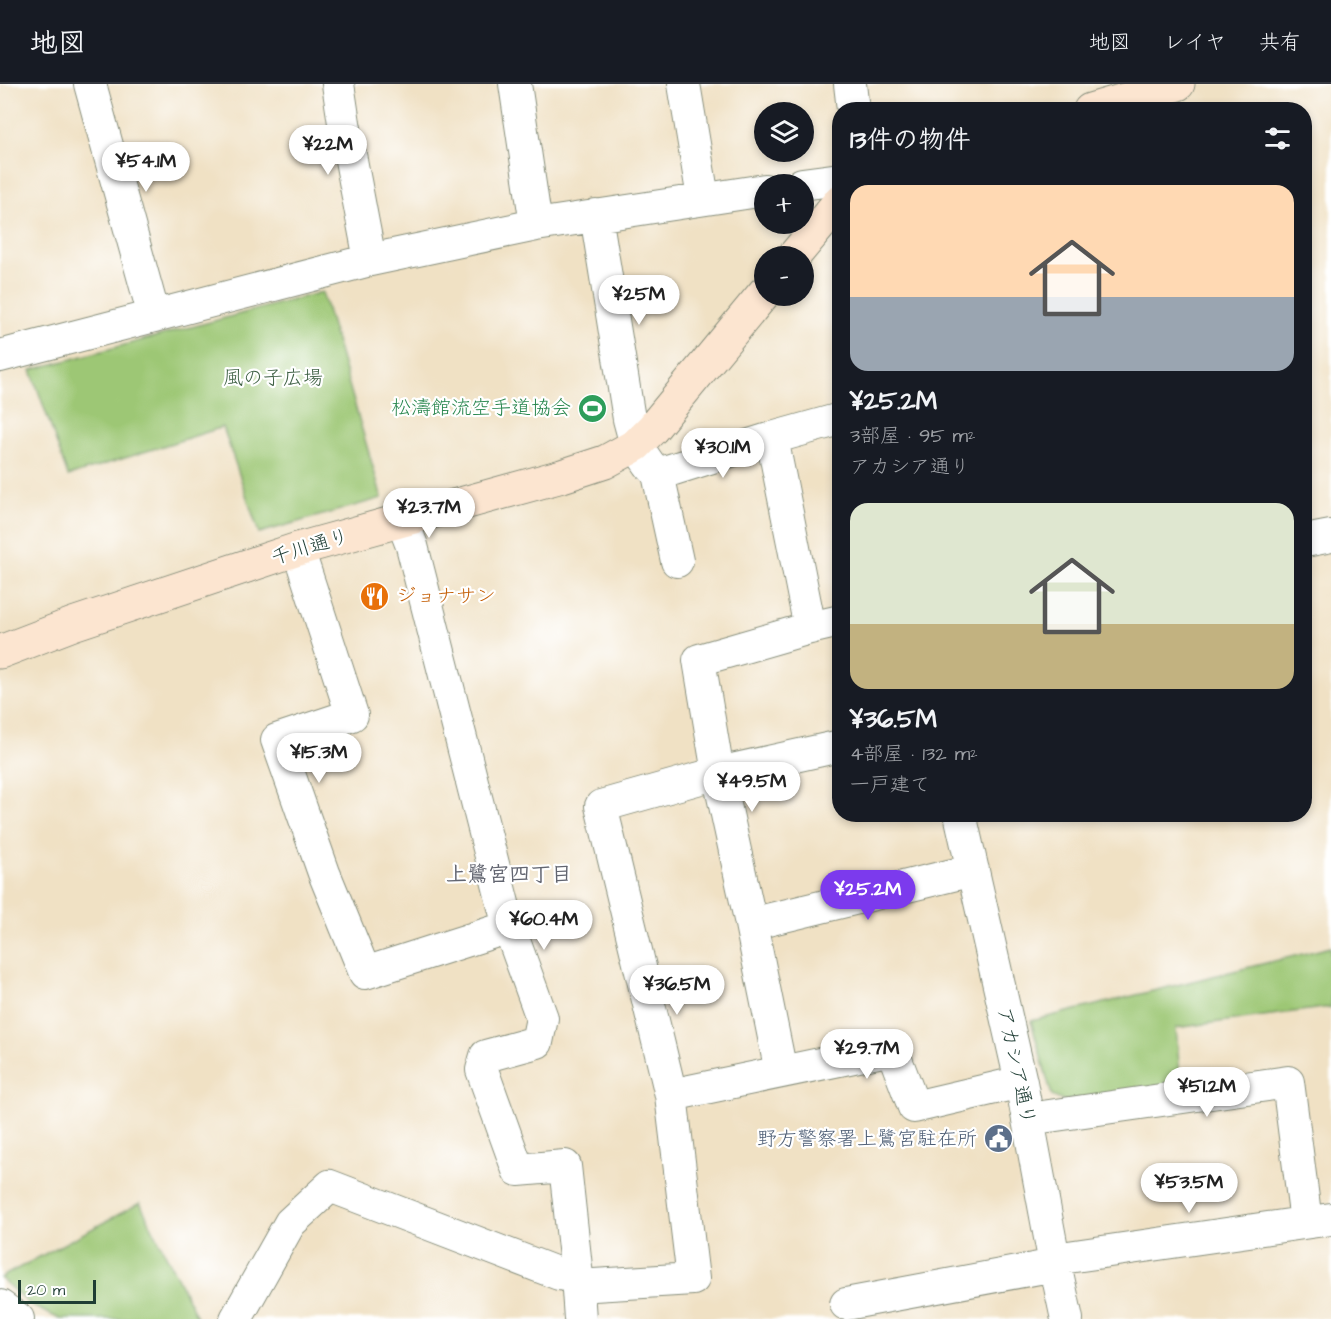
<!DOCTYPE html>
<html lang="ja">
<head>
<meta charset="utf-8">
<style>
	body { margin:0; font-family:"Architects Daughter","Klee One",sans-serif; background:#242831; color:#f1f3f6; height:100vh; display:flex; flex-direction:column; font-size:22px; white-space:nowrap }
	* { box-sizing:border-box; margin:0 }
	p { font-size:20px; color:#9ea1a6 }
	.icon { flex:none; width:33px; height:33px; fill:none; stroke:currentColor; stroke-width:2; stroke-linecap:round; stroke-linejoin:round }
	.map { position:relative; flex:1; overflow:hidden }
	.details { position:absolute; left:832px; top:18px; width:480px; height:720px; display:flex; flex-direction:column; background:#171b24; border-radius:24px; box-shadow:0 3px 9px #0003 }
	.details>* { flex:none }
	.buttons { position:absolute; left:754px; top:18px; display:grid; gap:12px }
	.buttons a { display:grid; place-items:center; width:60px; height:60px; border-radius:50%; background:#171b24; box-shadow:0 3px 9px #0003; font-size:30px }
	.scale { position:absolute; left:18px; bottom:15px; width:78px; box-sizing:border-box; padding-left:6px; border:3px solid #1f3d34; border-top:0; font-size:16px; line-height:21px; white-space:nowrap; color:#1f3d34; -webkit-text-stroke:4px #fff; paint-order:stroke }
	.price { position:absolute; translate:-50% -51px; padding:0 14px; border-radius:21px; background:#fff; color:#222; font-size:20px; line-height:39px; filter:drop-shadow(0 2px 3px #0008) }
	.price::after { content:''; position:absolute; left:50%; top:36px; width:18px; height:14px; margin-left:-9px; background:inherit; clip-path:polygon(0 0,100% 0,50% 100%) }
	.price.current { background:#7c3aed; color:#fff }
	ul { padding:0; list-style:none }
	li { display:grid; align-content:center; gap:12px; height:318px; padding:0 18px }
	li span { display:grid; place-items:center; height:186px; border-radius:18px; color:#555 }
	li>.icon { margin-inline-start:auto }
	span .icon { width:108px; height:108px; fill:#fffc; stroke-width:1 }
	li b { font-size:26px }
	h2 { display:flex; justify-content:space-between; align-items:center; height:72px; padding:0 18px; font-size:26px }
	header { display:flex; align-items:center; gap:36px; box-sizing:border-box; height:84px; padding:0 30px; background:#171b24; border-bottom:2px solid #363941 }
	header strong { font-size:28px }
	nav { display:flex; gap:33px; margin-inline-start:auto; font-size:21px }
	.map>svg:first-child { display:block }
	.green { fill:#9dc774; stroke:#5e8254; stroke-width:1.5 }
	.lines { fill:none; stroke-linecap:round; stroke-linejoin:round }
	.minor-casing { stroke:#888f7c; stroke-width:34 }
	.secondary-casing { stroke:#888f7c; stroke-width:35 }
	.minor { stroke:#fff; stroke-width:32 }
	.secondary { stroke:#fce5d0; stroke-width:33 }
	.labels { text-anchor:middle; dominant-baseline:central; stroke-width:4.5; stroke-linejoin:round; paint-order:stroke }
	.park-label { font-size:20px; fill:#3e6044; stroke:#fff }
	.leisure-label { font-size:20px; fill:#27864d; stroke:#fff; text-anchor:end }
	.street-label { font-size:20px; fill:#1f3d34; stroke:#fff }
	.food-label { font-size:20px; fill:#c56008; stroke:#fff; text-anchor:start }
	.service-label { font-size:20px; fill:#4e5e75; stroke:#fff; text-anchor:end }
	.neighbourhood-label { font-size:21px; font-weight:bold; fill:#626570; stroke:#fff }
</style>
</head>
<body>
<header>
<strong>地図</strong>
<nav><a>地図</a><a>レイヤ</a><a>共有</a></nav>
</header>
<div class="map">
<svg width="1331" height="1235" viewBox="0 0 1331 1235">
	<rect width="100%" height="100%" fill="#fff"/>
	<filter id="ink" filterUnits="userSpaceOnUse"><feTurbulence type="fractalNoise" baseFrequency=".0167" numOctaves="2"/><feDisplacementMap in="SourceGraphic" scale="12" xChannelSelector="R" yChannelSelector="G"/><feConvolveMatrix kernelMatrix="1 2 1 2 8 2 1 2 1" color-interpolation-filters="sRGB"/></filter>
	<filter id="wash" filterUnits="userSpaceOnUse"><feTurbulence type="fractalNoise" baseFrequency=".008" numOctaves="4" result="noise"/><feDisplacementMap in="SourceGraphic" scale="24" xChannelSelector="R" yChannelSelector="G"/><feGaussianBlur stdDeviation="1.35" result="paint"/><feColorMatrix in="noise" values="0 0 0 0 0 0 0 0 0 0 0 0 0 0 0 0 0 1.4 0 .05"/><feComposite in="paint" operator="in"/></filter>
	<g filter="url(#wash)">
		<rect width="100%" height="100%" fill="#f0e1c4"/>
		<path class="green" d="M 322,208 L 382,414 L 259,449 L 223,343 L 68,392 L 31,286 Z
			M 1331,863 L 1331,924 L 1330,923 L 1176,944 L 1181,1003 L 1063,1017 L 1052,1012 L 1031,937 Z
			M 140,1119 L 198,1235 L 60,1235 L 32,1222 L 0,1194 Z"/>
	</g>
	<g filter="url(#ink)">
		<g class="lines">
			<defs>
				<path id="minor" d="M 90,0 L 154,232
					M 338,0 L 344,39 L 370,176
					M 515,0 L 536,141
					M 684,0 L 703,114
					M 850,0 L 853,26
					M 802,100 L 840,95
					M 596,131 L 629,335 L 636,361 L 649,380 L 658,390 L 772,354 L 840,335
					M 0,272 L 370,176 L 536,141 L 765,106
					M 772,354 L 810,544
					M 658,390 L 677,477
					M 402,436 L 412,462 L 509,843 L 542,934 L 537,958 L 486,972 L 482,986 L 518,1086 L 565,1082 L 577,1192 L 580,1235
					M 1305,457 L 1331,452
					M 298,465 L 352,631 L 277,656 L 324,789 L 365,889 L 509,843
					M 960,730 L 1021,998 L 1054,1175 L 1067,1235
					M 751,840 L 973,786
					M 781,988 L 751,840 L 718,689 L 699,576 L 810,544 L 840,537
					M 671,1011 L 892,965 L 914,1023 L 1021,998
					M 1028,1035 L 1288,998 L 1306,1138
					M 1054,1175 L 1331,1135
					M 577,1202 L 693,1195 L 671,1011 L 601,722 L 718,689 L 840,662
					M 846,1220 L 1055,1181
					M 0,1222 L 18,1235
					M 236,1235 L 290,1139 L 330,1102 L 559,1190 L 577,1192"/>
				<path id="secondary" d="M 1090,26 L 1178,0
					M 794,172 L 840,117
					M 0,568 L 73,540 L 298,465 L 562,392 L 605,378 L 636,361 L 652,345 L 765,208"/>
			</defs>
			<use href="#minor" class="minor-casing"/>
			<use href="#secondary" class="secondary-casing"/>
			<use href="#minor" class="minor"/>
			<use href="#secondary" class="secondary"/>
		</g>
	</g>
	<defs>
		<symbol id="stadium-disc" viewBox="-11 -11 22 22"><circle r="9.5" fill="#2e9e5b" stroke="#fff"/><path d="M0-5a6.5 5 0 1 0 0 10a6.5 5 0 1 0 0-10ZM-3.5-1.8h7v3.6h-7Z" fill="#fff"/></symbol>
		<symbol id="restaurant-disc" viewBox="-11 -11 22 22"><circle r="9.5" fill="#e8710a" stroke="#fff"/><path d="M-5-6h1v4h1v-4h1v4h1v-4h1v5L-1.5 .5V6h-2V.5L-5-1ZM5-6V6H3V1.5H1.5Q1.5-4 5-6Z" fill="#fff"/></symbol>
		<symbol id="civic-disc" viewBox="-11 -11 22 22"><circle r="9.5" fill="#5c6f8a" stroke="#fff"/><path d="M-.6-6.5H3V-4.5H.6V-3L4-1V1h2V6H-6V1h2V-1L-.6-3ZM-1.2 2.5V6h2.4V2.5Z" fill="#fff"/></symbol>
	</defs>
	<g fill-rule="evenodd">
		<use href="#stadium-disc" x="576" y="308" width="33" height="33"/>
		<use href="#restaurant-disc" x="358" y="496" width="33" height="33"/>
		<use href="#civic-disc" x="982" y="1038" width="33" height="33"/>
	</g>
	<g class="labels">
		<g class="park-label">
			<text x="273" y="294">風の子広場</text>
		</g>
		<g class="leisure-label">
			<text x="571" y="324">松濤館流空手道協会</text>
		</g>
		<g class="street-label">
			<text transform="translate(310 463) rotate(-17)">千川通り</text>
			<text transform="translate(1016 982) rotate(78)">アカシア通り</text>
		</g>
		<g class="food-label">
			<text x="396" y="512">ジョナサン</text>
		</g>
		<g class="service-label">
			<text x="977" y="1055">野方警察署上鷺宮駐在所</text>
		</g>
		<g class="neighbourhood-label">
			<text x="509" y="790">上鷺宮四丁目</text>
		</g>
	</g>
</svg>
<div class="buttons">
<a><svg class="icon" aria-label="layers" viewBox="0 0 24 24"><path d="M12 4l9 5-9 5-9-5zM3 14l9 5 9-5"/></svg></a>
<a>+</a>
<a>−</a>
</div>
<div class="scale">20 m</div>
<b class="price" style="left:328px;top:92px">¥22M</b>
<b class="price" style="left:146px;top:109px">¥54.1M</b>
<b class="price" style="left:639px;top:242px">¥25M</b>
<b class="price" style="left:723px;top:395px">¥30.1M</b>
<b class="price" style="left:429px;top:455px">¥23.7M</b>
<b class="price" style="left:319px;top:700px">¥15.3M</b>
<b class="price" style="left:752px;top:729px">¥49.5M</b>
<b class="price current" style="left:868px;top:837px">¥25.2M</b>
<b class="price" style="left:544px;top:867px">¥60.4M</b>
<b class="price" style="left:677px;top:932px">¥36.5M</b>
<b class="price" style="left:867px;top:996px">¥29.7M</b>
<b class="price" style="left:1207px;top:1034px">¥51.2M</b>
<b class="price" style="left:1189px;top:1130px">¥53.5M</b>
<section class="details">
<h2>13件の物件<svg class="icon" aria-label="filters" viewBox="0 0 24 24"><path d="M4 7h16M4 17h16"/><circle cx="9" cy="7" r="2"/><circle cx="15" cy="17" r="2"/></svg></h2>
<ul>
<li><span style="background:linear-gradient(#ffd9b3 60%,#9aa5b1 0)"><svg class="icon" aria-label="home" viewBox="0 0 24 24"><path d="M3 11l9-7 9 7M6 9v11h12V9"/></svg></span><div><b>¥25.2M</b><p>3部屋 · 95 m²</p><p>アカシア通り</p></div></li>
<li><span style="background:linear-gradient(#dfe7d0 65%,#c2b280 0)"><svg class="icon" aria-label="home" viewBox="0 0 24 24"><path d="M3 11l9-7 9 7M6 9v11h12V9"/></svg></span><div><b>¥36.5M</b><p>4部屋 · 132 m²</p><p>一戸建て</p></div></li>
</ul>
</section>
</div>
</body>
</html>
